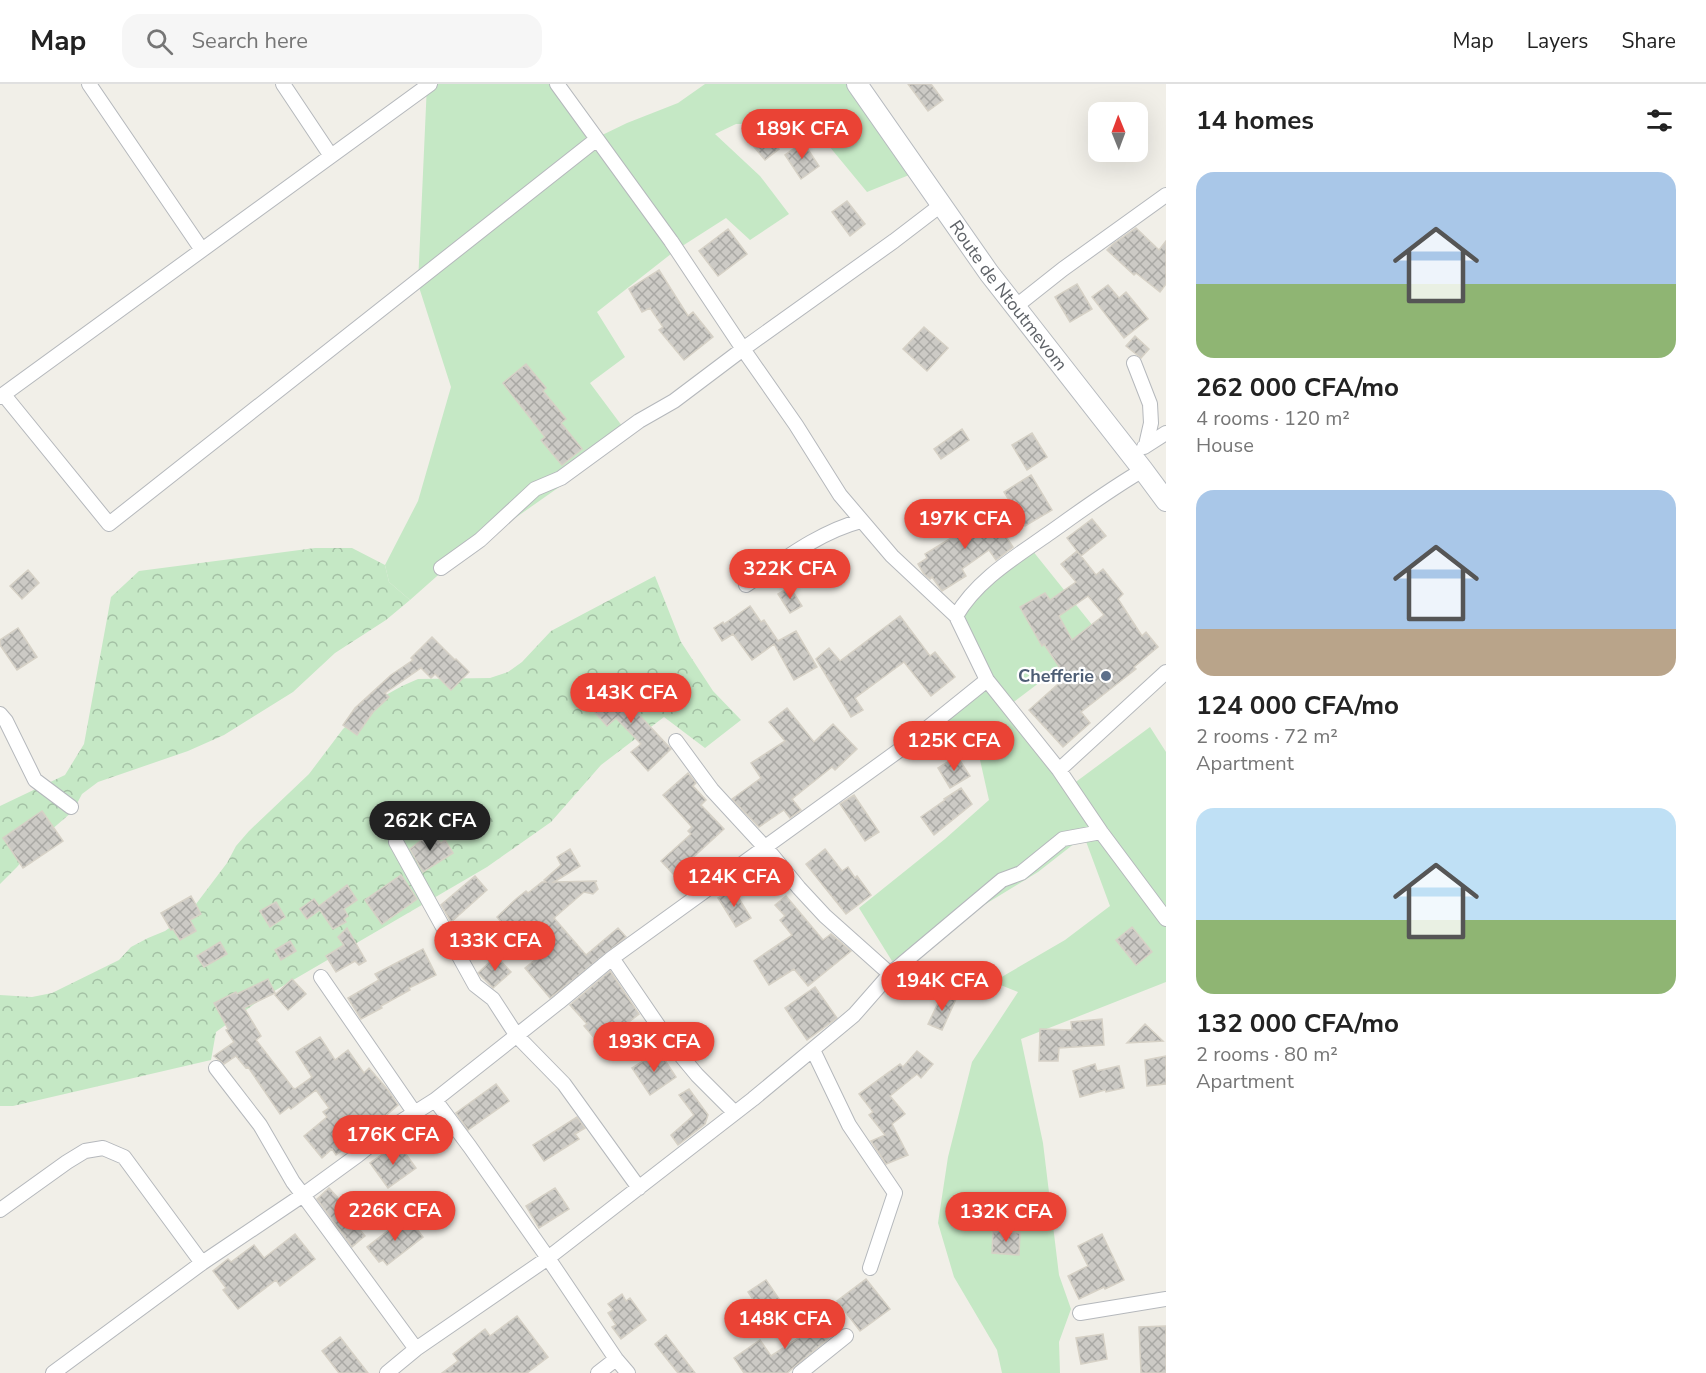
<!DOCTYPE html>
<html lang="en">
<head>
<meta charset="utf-8">
<style>
	body { margin:0; font-family:"Nunito Sans",sans-serif; background:#f6f6f6; color:#222; height:100vh; display:flex; flex-direction:column; font-size:22px; white-space:nowrap }
	* { box-sizing:border-box; margin:0 }
	p { font-size:20px; color:#767676 }
	.icon { flex:none; width:33px; height:33px; fill:none; stroke:currentColor; stroke-width:2; stroke-linecap:round; stroke-linejoin:round }
	.map { position:relative; flex:1; overflow:hidden }
	.side { display:flex; flex-direction:column; background:#fff; width:540px }
	.side>* { flex:none }
	.needle { width:39px; rotate:359deg }
	.fabs { position:absolute; left:1088px; top:18px; display:grid; gap:12px }
	.fabs a { display:grid; place-items:center; width:60px; height:60px; border-radius:12px; background:#fff; box-shadow:0 6px 24px #0002; font-size:30px }
	.price { position:absolute; translate:-50% -51px; padding:0 14px; border-radius:21px; background:#ea4335; color:#fff; font-size:20px; line-height:39px; filter:drop-shadow(0 2px 3px #0008) }
	.price::after { content:''; position:absolute; left:50%; top:36px; width:18px; height:14px; margin-left:-9px; background:inherit; clip-path:polygon(0 0,100% 0,50% 100%) }
	.price.selected { background:#222; color:#fff }
	ul { padding:0; list-style:none }
	li { display:grid; align-content:center; gap:12px; height:318px; padding:0 30px }
	li span { display:grid; place-items:center; height:186px; border-radius:18px; color:#555 }
	li>.icon { margin-inline-start:auto }
	span .icon { width:108px; height:108px; fill:#fffc; stroke-width:1 }
	li b { font-size:26px }
	h2 { display:flex; justify-content:space-between; align-items:center; height:72px; padding:0 30px; font-size:26px }
	header { display:flex; align-items:center; gap:36px; box-sizing:border-box; height:84px; padding:0 30px; background:#fff; border-bottom:2px solid #e0e0e0 }
	header strong { font-size:28px }
	nav { display:flex; gap:33px; margin-inline-start:auto; font-size:21px }
	.search { width:420px; height:54px; background:#f6f6f6; display:flex; align-items:center; gap:15px; box-sizing:border-box; padding:0 21px; border-radius:18px; color:#767676; font-size:22px }
	main { display:flex; flex:1; min-height:0 }
	.map>svg:first-child { display:block }
	.grass { fill:#c5e8c5 }
	.forest { fill:url(#forest-crowns) }
	.building { fill:url(#building-cross-hatch); stroke:#d6d1c6; stroke-width:1.5; fill-rule:evenodd }
	.lines { fill:none; stroke-linecap:round; stroke-linejoin:round }
	.street-casing { stroke:#b5b8bc; stroke-width:16 }
	.secondary-casing { stroke:#b6babf; stroke-width:22 }
	.street { stroke:#fff; stroke-width:14 }
	.secondary { stroke:#fff; stroke-width:20 }
	.service-dot { fill:#5c6f8a; stroke:#fff; stroke-width:2 }
	.labels { text-anchor:middle; dominant-baseline:central; stroke-width:4.5; stroke-linejoin:round; paint-order:stroke }
	.street-label { font-size:18px; fill:#5f6368; stroke:#fff }
	.service-label { font-size:18px; font-weight:bold; fill:#4e5e75; stroke:#fff; text-anchor:end }
</style>
</head>
<body>
<header>
<strong>Map</strong>
<div class="search"><svg class="icon" aria-label="search" viewBox="0 0 24 24"><circle cx="10" cy="10" r="6"/><path d="M15 15l6 6"/></svg>Search here</div>
<nav><a>Map</a><a>Layers</a><a>Share</a></nav>
</header>
<main>
<div class="map">
<svg width="1166" height="1289" viewBox="0 0 1166 1289">
	<defs>
		<pattern id="forest-crowns" width="20" height="18" patternUnits="userSpaceOnUse" patternTransform="scale(1.5)"><rect width="20" height="18" fill="#c5e8c5"/><path d="M2 6a3 3 0 1 1 6 0M12 15a3 3 0 1 1 6 0" fill="none" stroke="#a3c0a4"/></pattern>
		<pattern id="building-cross-hatch" width="8" height="8" patternUnits="userSpaceOnUse" patternTransform="scale(1.5)"><rect width="8" height="8" fill="#cccac5"/><path d="M0 0l8 8M0 8l8-8" fill="none" stroke="#a9a8a4"/></pattern>
	</defs>
	<rect width="100%" height="100%" fill="#f1efe8"/>
	<path class="grass" d="M 427,0 L 555,0 L 596,54 L 627,39 L 678,19 L 705,0 L 860,0 L 924,85 L 867,108 L 810,39 L 736,40 L 715,50 L 760,92 L 789,130 L 750,156 L 726,134 L 676,166 L 597,228 L 625,273 L 590,299 L 628,350 L 572,394 L 454,477 L 410,516 L 389,498 L 385,481 L 418,417 L 451,303 L 418,200 Z
		M 1028,461 L 1101,552 L 1007,623 L 1069,703 L 1150,643 L 1166,668 L 1166,898 L 1021,955 L 1043,1059 L 1059,1191 L 1071,1225 L 1059,1258 L 1060,1289 L 1002,1289 L 997,1266 L 954,1193 L 938,1139 L 948,1073 L 972,978 L 1018,908 L 993,898 L 1065,856 L 1110,822 L 1084,752 L 1038,788 L 892,877 L 859,824 L 945,755 L 989,716 L 978,667 L 900,658 L 984,595 L 962,551 L 964,524 Z"/>
	<path class="forest" d="M 315,464 L 352,464 L 385,481 L 389,498 L 410,516 L 386,536 L 335,569 L 293,608 L 224,651 L 188,667 L 98,698 L 82,710 L 73,727 L 42,754 L 17,783 L 0,800 L 0,722 L 65,691 L 84,660 L 111,513 L 139,487 Z
		M 655,492 L 681,558 L 713,607 L 741,636 L 705,664 L 664,633 L 601,681 L 551,738 L 487,783 L 264,913 L 216,948 L 211,976 L 13,1022 L 0,1022 L 0,911 L 32,913 L 52,909 L 119,876 L 131,863 L 148,854 L 165,847 L 179,837 L 193,824 L 227,779 L 236,762 L 249,747 L 309,690 L 343,645 L 370,620 L 402,602 L 418,595 L 490,594 L 508,588 L 522,578 L 551,547 Z"/>
	<path class="building" d="M 908,0 L 931,0 L 943,16 L 928,27 Z
		M 764,46 L 779,65 L 765,76 L 750,58 Z
		M 803,58 L 819,82 L 801,95 L 785,71 Z
		M 847,117 L 865,140 L 850,152 L 832,128 Z
		M 1136,144 L 1159,166 L 1166,157 L 1166,200 L 1160,208 L 1136,189 L 1134,191 L 1107,166 L 1113,160 Z
		M 728,145 L 747,170 L 718,192 L 699,167 Z
		M 659,186 L 688,232 L 693,228 L 713,253 L 684,276 L 659,246 L 663,243 L 650,224 L 642,228 L 629,205 Z
		M 1077,200 L 1092,225 L 1070,238 L 1055,213 Z
		M 1108,201 L 1119,214 L 1126,208 L 1148,235 L 1124,254 L 1092,213 Z
		M 924,243 L 948,264 L 927,287 L 903,265 Z
		M 1135,252 L 1149,265 L 1141,274 L 1126,262 Z
		M 526,280 L 546,304 L 543,307 L 566,335 L 561,339 L 582,365 L 562,381 L 541,356 L 545,353 L 503,299 Z
		M 962,345 L 969,356 L 941,375 L 934,365 Z
		M 1032,349 L 1047,373 L 1027,386 L 1012,361 Z
		M 1031,391 L 1052,426 L 1025,442 L 1004,408 Z
		M 989,427 L 1013,463 L 996,476 L 989,466 L 962,485 L 966,492 L 942,507 L 932,493 L 930,495 L 924,490 L 918,480 L 927,474 L 925,470 L 961,448 L 955,437 L 966,430 L 972,439 Z
		M 1092,435 L 1106,452 L 1081,472 L 1067,454 Z
		M 1077,467 L 1096,491 L 1103,485 L 1123,510 L 1118,515 L 1142,552 L 1146,548 L 1158,563 L 1134,583 L 1136,585 L 1081,628 L 1090,639 L 1063,663 L 1029,626 L 1066,593 L 1044,560 L 1042,562 L 1020,523 L 1045,509 L 1050,516 L 1076,498 L 1061,480 ZM 1088,512 L 1104,531 L 1072,556 L 1059,532 Z
		M 28,486 L 39,499 L 22,515 L 10,502 Z
		M 790,503 L 802,522 L 790,529 L 778,510 Z
		M 750,522 L 761,538 L 764,536 L 778,557 L 796,547 L 817,583 L 794,596 L 774,560 L 752,576 L 733,550 L 722,557 L 714,544 L 723,538 L 724,540 Z
		M 900,532 L 930,572 L 935,568 L 955,593 L 931,612 L 904,578 L 855,614 L 863,626 L 851,633 L 816,575 L 829,564 L 840,577 Z
		M 18,544 L 37,573 L 17,586 L 0,561 L 0,556 Z
		M 432,553 L 455,576 L 456,575 L 469,588 L 451,606 L 435,590 L 431,594 L 421,584 L 385,609 L 389,613 L 373,628 L 357,651 L 343,641 L 355,624 L 391,591 L 413,576 L 411,574 Z
		M 617,594 L 635,614 L 629,620 L 671,665 L 648,687 L 631,668 L 641,660 L 616,634 L 607,642 L 591,624 L 605,613 L 601,609 Z
		M 787,624 L 814,658 L 833,640 L 857,665 L 835,686 L 832,683 L 792,715 L 801,726 L 790,734 L 784,726 L 759,743 L 732,715 L 761,694 L 751,679 L 785,657 L 769,638 Z
		M 957,672 L 970,692 L 950,704 L 938,684 Z
		M 688,689 L 696,699 L 693,702 L 706,716 L 701,721 L 724,745 L 674,791 L 661,777 L 691,750 L 688,747 L 692,743 L 663,711 Z
		M 961,704 L 972,720 L 934,751 L 921,733 L 945,716 L 944,715 Z
		M 854,711 L 879,748 L 865,757 L 840,720 Z
		M 42,727 L 63,757 L 23,784 L 3,754 Z
		M 428,751 L 432,756 L 435,753 L 441,759 L 445,756 L 453,769 L 423,788 L 410,765 Z
		M 570,765 L 580,782 L 554,798 L 597,797 L 595,798 L 598,805 L 593,810 L 584,808 L 554,834 L 586,871 L 618,844 L 626,853 L 550,914 L 525,884 L 536,875 L 518,856 L 489,877 L 476,859 L 503,840 L 497,833 L 516,815 L 526,807 L 528,809 L 542,798 L 546,798 L 544,796 L 561,781 L 557,773 Z
		M 825,765 L 842,787 L 848,783 L 855,794 L 857,792 L 871,811 L 846,830 L 806,780 Z
		M 401,791 L 417,815 L 382,840 L 365,816 Z
		M 475,792 L 487,806 L 451,838 L 441,821 Z
		M 347,801 L 357,816 L 344,825 L 348,832 L 344,835 L 346,838 L 333,845 L 320,826 L 307,835 L 300,825 L 314,815 L 319,822 Z
		M 733,805 L 751,834 L 736,843 L 718,814 Z
		M 191,812 L 201,830 L 190,836 L 196,847 L 180,856 L 173,845 L 171,846 L 161,829 Z
		M 786,812 L 823,856 L 831,850 L 851,867 L 808,902 L 794,885 L 769,901 L 754,877 L 792,851 L 780,836 L 785,832 L 775,821 Z
		M 276,818 L 285,833 L 270,843 L 260,827 Z
		M 1132,843 L 1152,868 L 1136,881 L 1116,856 Z
		M 347,844 L 366,877 L 359,881 L 355,877 L 336,888 L 326,872 L 344,861 L 338,853 Z
		M 290,857 L 296,867 L 281,876 L 275,866 Z
		M 220,858 L 227,870 L 204,883 L 197,872 Z
		M 423,865 L 436,891 L 409,904 L 410,906 L 381,922 L 382,924 L 361,935 L 348,914 L 379,896 L 375,890 Z
		M 496,872 L 511,888 L 493,904 L 478,889 Z
		M 610,887 L 639,930 L 625,941 L 624,939 L 609,949 L 607,947 L 596,956 L 584,942 L 587,940 L 570,921 Z
		M 268,895 L 275,909 L 244,924 L 261,952 L 256,956 L 293,1004 L 295,1005 L 312,993 L 296,968 L 320,953 L 335,976 L 348,966 L 364,989 L 369,984 L 388,1006 L 398,1021 L 368,1047 L 336,1071 L 332,1065 L 322,1074 L 304,1052 L 327,1033 L 323,1028 L 329,1024 L 316,1006 L 291,1025 L 289,1023 L 280,1030 L 248,983 L 246,984 L 236,972 L 224,980 L 214,972 L 234,958 L 226,946 L 228,945 L 214,919 L 236,908 L 237,910 Z
		M 292,895 L 306,910 L 288,926 L 275,911 Z
		M 815,903 L 837,934 L 807,956 L 785,924 Z
		M 943,909 L 956,915 L 942,946 L 928,940 Z
		M 1102,935 L 1104,961 L 1059,964 L 1058,977 L 1039,977 L 1040,945 L 1072,946 L 1071,938 Z
		M 1145,940 L 1163,957 L 1127,959 Z
		M 659,967 L 676,993 L 650,1011 L 632,984 Z
		M 917,967 L 933,980 L 921,994 L 917,990 L 890,1012 L 905,1030 L 892,1040 L 908,1071 L 886,1080 L 871,1057 L 885,1051 L 869,1031 L 873,1028 L 859,1010 L 900,980 L 903,983 Z
		M 1166,972 L 1166,1000 L 1147,1002 L 1145,976 Z
		M 1095,980 L 1097,987 L 1119,982 L 1124,1004 L 1106,1008 L 1105,1006 L 1080,1013 L 1073,987 Z
		M 496,1000 L 509,1017 L 468,1046 L 456,1029 Z
		M 689,1005 L 708,1031 L 705,1040 L 678,1061 L 671,1051 L 694,1031 L 679,1011 Z
		M 577,1033 L 585,1044 L 575,1050 L 579,1055 L 544,1077 L 533,1061 Z
		M 398,1059 L 416,1084 L 388,1104 L 370,1079 Z
		M 329,1104 L 340,1116 L 337,1119 L 365,1152 L 352,1163 L 317,1115 Z
		M 555,1104 L 569,1125 L 539,1144 L 526,1122 Z
		M 410,1136 L 423,1153 L 387,1181 L 383,1176 L 379,1178 L 367,1163 L 398,1139 L 401,1142 Z
		M 993,1147 L 1020,1149 L 1019,1171 L 992,1169 Z
		M 295,1150 L 315,1175 L 280,1202 L 276,1196 L 238,1225 L 223,1206 L 226,1204 L 213,1187 L 228,1175 L 231,1178 L 254,1161 L 264,1174 Z
		M 1102,1150 L 1124,1196 L 1105,1205 L 1104,1203 L 1079,1215 L 1068,1192 L 1088,1182 L 1078,1162 Z
		M 866,1195 L 890,1225 L 860,1247 L 837,1217 Z
		M 766,1196 L 788,1228 L 770,1241 L 748,1208 Z
		M 622,1210 L 626,1217 L 630,1214 L 646,1236 L 621,1255 L 612,1243 L 616,1241 L 608,1229 L 613,1226 L 608,1220 Z
		M 813,1228 L 830,1253 L 787,1289 L 744,1289 L 734,1274 L 760,1256 L 771,1272 L 800,1253 L 793,1242 Z
		M 517,1232 L 548,1273 L 527,1289 L 442,1289 L 458,1277 L 453,1270 L 485,1245 L 490,1252 Z
		M 1166,1242 L 1166,1289 L 1141,1289 L 1139,1243 Z
		M 1103,1250 L 1107,1275 L 1081,1280 L 1076,1254 Z
		M 666,1251 L 682,1272 L 695,1289 L 678,1289 L 670,1279 L 655,1260 Z
		M 340,1253 L 368,1289 L 339,1289 L 322,1267 Z"/>
	<g class="lines">
		<defs>
			<path id="street" d="M 89,0 L 202,166
				M 283,0 L 331,72
				M 557,0 L 671,157 L 743,265 L 796,341 L 840,411 L 892,472 L 956,532 L 987,596 L 1059,686 L 1101,748 L 1166,835
				M 1015,223 L 1063,185 L 1166,111
				M 1134,279 L 1150,320 L 1151,339 L 1146,361
				M 4,311 L 109,440 L 597,55
				M 0,313 L 430,0
				M 1144,363 L 1166,349
				M 441,484 L 480,456 L 535,405 L 561,394 L 639,337 L 674,317 L 743,265 L 894,157 L 941,121
				M 746,501 C 782,477 819,448 861,437
				M 956,532 C 977,496 1014,474 1048,450 C 1079,428 1110,405 1143,386
				M 0,630 L 6,637 L 35,696 L 71,723
				M 676,657 L 712,706 L 772,771 L 799,804 L 825,832 L 890,890
				M 1059,686 L 1166,588
				M 396,758 L 475,901 L 493,915 L 517,952 L 564,1000 L 639,1104
				M 612,874 L 668,956 L 697,991 L 735,1029
				M 321,893 L 414,1028
				M 813,966 L 849,1041 L 895,1109 L 870,1184
				M 216,984 L 260,1041 L 293,1098 L 303,1111 L 358,1071 L 397,1040 L 435,1016 L 559,918 L 612,874 L 905,662 L 987,596
				M 435,1016 L 470,1063 L 548,1174 L 616,1275 L 628,1289
				M 0,1126 L 67,1078 L 85,1067 L 103,1064 L 124,1073 L 202,1179
				M 1080,1229 L 1166,1215
				M 53,1289 L 202,1179 L 303,1111 L 416,1265
				M 387,1289 L 416,1265 L 548,1174 L 753,1015 L 854,931 L 890,890 L 1002,796 L 1021,789 L 1063,755 L 1101,748
				M 598,1289 L 616,1275
				M 800,1289 L 846,1252"/>
			<g id="secondary">
				<path id="s1" d="M 857,0 L 989,189 L 1143,386 L 1166,417"/>
			</g>
		</defs>
		<use href="#street" class="street-casing"/>
		<use href="#secondary" class="secondary-casing"/>
		<use href="#street" class="street"/>
		<use href="#secondary" class="secondary"/>
	</g>
	<circle class="service-dot" cx="1106" cy="592" r="6"/>
	<g class="labels">
		<g class="street-label">
			<text stroke="none"><textPath href="#s1" startOffset="260">Route de Ntoutmevom</textPath></text>
		</g>
		<g class="service-label">
			<text x="1094" y="592">Chefferie</text>
		</g>
	</g>
</svg>
<div class="fabs">
<a><svg class="needle" viewBox="-14 -14 28 28"><path d="M0-13l5 13h-10z" fill="#e53935"/><path d="M0 13l5-13h-10z" fill="#767676"/></svg></a>
</div>
<b class="price" style="left:802px;top:76px">189K CFA</b>
<b class="price" style="left:965px;top:466px">197K CFA</b>
<b class="price" style="left:790px;top:516px">322K CFA</b>
<b class="price" style="left:631px;top:640px">143K CFA</b>
<b class="price" style="left:954px;top:688px">125K CFA</b>
<b class="price selected" style="left:430px;top:768px">262K CFA</b>
<b class="price" style="left:734px;top:824px">124K CFA</b>
<b class="price" style="left:495px;top:888px">133K CFA</b>
<b class="price" style="left:942px;top:928px">194K CFA</b>
<b class="price" style="left:654px;top:989px">193K CFA</b>
<b class="price" style="left:393px;top:1082px">176K CFA</b>
<b class="price" style="left:395px;top:1158px">226K CFA</b>
<b class="price" style="left:1006px;top:1159px">132K CFA</b>
<b class="price" style="left:785px;top:1266px">148K CFA</b>
</div>
<section class="side">
<h2>14 homes<svg class="icon" aria-label="filters" viewBox="0 0 24 24"><path d="M4 7h16M4 17h16"/><circle cx="9" cy="7" r="2"/><circle cx="15" cy="17" r="2"/></svg></h2>
<ul>
<li><span style="background:linear-gradient(#a9c7e8 60%,#8fb573 0)"><svg class="icon" aria-label="home" viewBox="0 0 24 24"><path d="M3 11l9-7 9 7M6 9v11h12V9"/></svg></span><div><b>262 000 CFA/mo</b><p>4 rooms · 120 m²</p><p>House</p></div></li>
<li><span style="background:linear-gradient(#a9c7e8 75%,#b9a48a 0)"><svg class="icon" aria-label="home" viewBox="0 0 24 24"><path d="M3 11l9-7 9 7M6 9v11h12V9"/></svg></span><div><b>124 000 CFA/mo</b><p>2 rooms · 72 m²</p><p>Apartment</p></div></li>
<li><span style="background:linear-gradient(#bfe0f5 60%,#8fb573 0)"><svg class="icon" aria-label="home" viewBox="0 0 24 24"><path d="M3 11l9-7 9 7M6 9v11h12V9"/></svg></span><div><b>132 000 CFA/mo</b><p>2 rooms · 80 m²</p><p>Apartment</p></div></li>
</ul>
</section>
</main>
</body>
</html>
